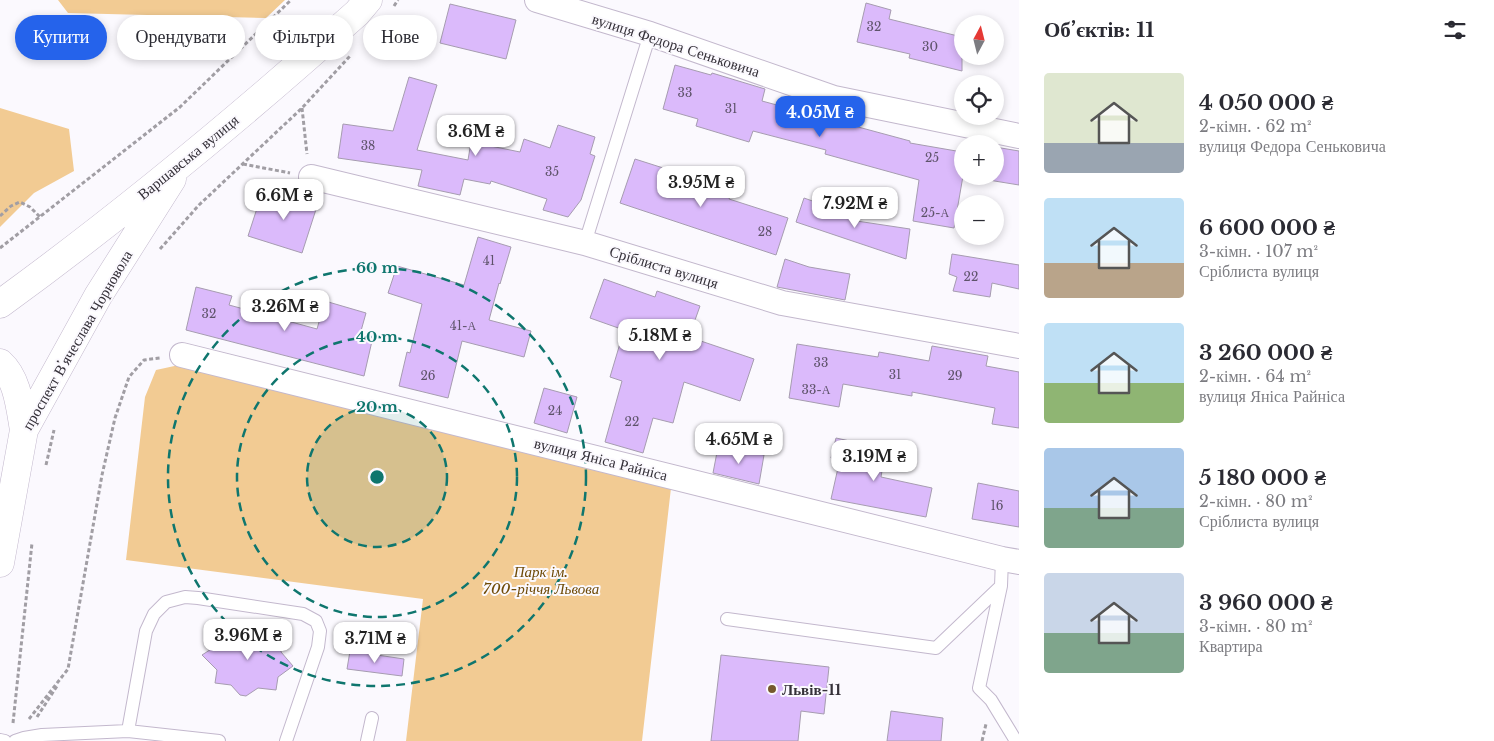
<!DOCTYPE html>
<html lang="uk">
<head>
<meta charset="utf-8">
<style>
	body { margin:0; font-family:"Libre Baskerville",serif; background:#f2f2f3; color:#2b2b33; height:100vh; display:flex; flex-direction:column; font-size:19px; white-space:nowrap }
	* { box-sizing:border-box; margin:0 }
	p { font-size:16px; color:#7c7c81 }
	.icon { flex:none; width:28px; height:28px; fill:none; stroke:currentColor; stroke-width:2; stroke-linecap:round; stroke-linejoin:round }
	.map { position:relative; flex:1; overflow:hidden }
	.panel { display:flex; flex-direction:column; background:#fff; width:475px }
	.panel>* { flex:none }
	.hud { position:absolute; left:15px; top:15px; width:475px; height:45px; display:flex; gap:10px }
	.needle { width:32px; rotate:7deg }
	.fabs { position:absolute; left:954px; top:15px; display:grid; gap:10px }
	.fabs a { display:grid; place-items:center; width:50px; height:50px; border-radius:50%; background:#fff; box-shadow:0 2px 8px #0003; font-size:25px }
	.price { position:absolute; translate:-50% -42px; padding:0 11px; border-radius:10px; background:#fff; color:#222; font-size:16px; line-height:32px; filter:drop-shadow(0 1px 2px #0008) }
	.price::after { content:''; position:absolute; left:50%; top:30px; width:15px; height:11px; margin-left:-8px; background:inherit; clip-path:polygon(0 0,100% 0,50% 100%) }
	.price.active { background:#2563eb; color:#fff }
	ul { padding:0; list-style:none }
	li { display:flex; align-items:center; gap:15px; height:125px; padding:0 25px }
	li span { display:grid; place-items:center; flex:none; width:140px; height:100px; border-radius:5px; color:#555 }
	li>.icon { margin-inline-start:auto }
	span .icon { width:60px; height:60px; fill:#fffc; stroke-width:1 }
	li b { font-size:21px }
	h2 { display:flex; justify-content:space-between; align-items:center; height:60px; padding:0 25px; font-size:21px }
	.pill { padding:0 18px; border-radius:22px; background:#fff; box-shadow:0 2px 8px #0003; font-size:18px; line-height:45px }
	.pill.active { background:#2563eb; color:#fff }
	main { display:flex; flex:1; min-height:0 }
	.map>svg:first-child { display:block }
	.green { fill:#f2cb93 }
	.building { fill:#dbbafb; stroke:#a69cb0 }
	.lines { fill:none; stroke-linecap:round; stroke-linejoin:round }
	.lane-casing { stroke:#c3b8cd; stroke-width:14 }
	.street-casing { stroke:#c3b8cd; stroke-width:26 }
	.secondary-casing { stroke:#c3b8cd; stroke-width:29 }
	.path { stroke:#a19ea4; stroke-width:3; stroke-dasharray:4 2.5; stroke-linecap:butt }
	.lane { stroke:#fff; stroke-width:12 }
	.street { stroke:#fff; stroke-width:24 }
	.secondary { stroke:#fff; stroke-width:28 }
	.ring { fill:none; stroke:#0f766e; stroke-width:2.5; stroke-dasharray:9 6 }
	.poi-dot { fill:#76592d; stroke:#fbf9fe; stroke-width:2 }
	.labels { text-anchor:middle; dominant-baseline:central; stroke-width:4; stroke-linejoin:round; paint-order:stroke }
	.number-label { font-size:12px; fill:#5e536a }
	.street-label { font-size:15px; fill:#353139; stroke:#fbf9fe }
	.park-label { font-size:15px; font-style:italic; fill:#6f4b08; stroke:#fbf9fe }
	.poi-label { font-size:15px; font-weight:bold; fill:#353139; stroke:#fbf9fe; text-anchor:start }
	.centre { fill:#0f766e; stroke:#fbf9fe; stroke-width:2.5 }
	.ring-label { font-size:15px; text-anchor:middle; font-weight:bold; fill:#0f766e; stroke:#fbf9fe; stroke-width:4; stroke-linejoin:round; paint-order:stroke }
</style>
</head>
<body>
<main>
<div class="map">
<svg width="1019" height="741" viewBox="0 0 1019 741">
	<rect width="100%" height="100%" fill="#fbf9fe"/>
	<path class="green" d="M 58,0 L 285,0 L 266,18 L 68,13 Z
		M 0,108 L 69,129 L 74,171 L 34,193 L 0,227 Z
		M 179,365 L 671,488 L 642,741 L 406,741 L 423,599 L 126,560 L 145,397 L 156,370 Z"/>
	<path class="building" d="M 866,3 L 891,10 L 889,19 L 962,37 L 962,71 L 909,58 L 910,54 L 857,42 Z
		M 450,4 L 516,20 L 506,59 L 440,43 Z
		M 675,65 L 711,75 L 712,73 L 765,89 L 762,101 L 910,141 L 910,143 L 962,152 L 963,176 L 954,228 L 913,221 L 919,180 L 825,154 L 826,150 L 753,131 L 749,142 L 696,126 L 698,119 L 663,109 Z
		M 409,77 L 437,85 L 417,150 L 468,160 L 471,142 L 520,152 L 524,139 L 550,148 L 558,125 L 595,137 L 590,154 L 595,156 L 581,200 L 568,217 L 543,210 L 547,199 L 491,181 L 490,184 L 464,179 L 460,195 L 418,186 L 422,170 L 338,158 L 343,124 L 393,131 Z
		M 995,147 L 1019,151 L 1019,185 L 964,176 L 995,176 Z
		M 635,159 L 682,174 L 681,178 L 731,193 L 729,199 L 788,218 L 776,255 L 620,203 Z
		M 262,193 L 293,203 L 296,193 L 319,200 L 302,253 L 248,236 Z
		M 804,198 L 852,215 L 850,220 L 910,229 L 906,259 L 796,222 Z
		M 478,237 L 511,247 L 500,284 L 499,283 L 489,320 L 531,331 L 524,357 L 462,341 L 448,398 L 399,386 L 407,352 L 410,353 L 422,304 L 388,293 L 397,266 L 464,285 Z
		M 952,254 L 1019,265 L 1019,289 L 992,283 L 990,297 L 953,291 L 957,277 L 949,274 Z
		M 785,259 L 809,267 L 850,274 L 845,300 L 777,287 Z
		M 604,279 L 655,297 L 657,291 L 700,306 L 689,337 L 754,359 L 740,401 L 684,382 L 673,423 L 653,418 L 643,453 L 605,442 L 622,381 L 610,377 L 624,330 L 590,318 Z
		M 196,287 L 232,296 L 229,305 L 317,329 L 325,301 L 366,313 L 359,338 L 372,341 L 364,376 L 186,330 Z
		M 797,344 L 878,357 L 879,352 L 929,361 L 932,346 L 988,356 L 986,366 L 1019,372 L 1019,428 L 992,424 L 995,408 L 912,392 L 912,396 L 843,384 L 839,407 L 789,398 Z
		M 544,388 L 577,397 L 567,433 L 534,423 Z
		M 836,438 L 882,448 L 879,464 L 883,465 L 881,477 L 932,488 L 926,517 L 831,499 L 840,459 L 831,458 Z
		M 718,447 L 764,455 L 759,484 L 713,473 Z
		M 978,483 L 1019,491 L 1019,527 L 972,519 Z
		M 247,625 L 254,626 L 264,638 L 282,639 L 281,652 L 293,666 L 278,677 L 276,690 L 258,688 L 246,696 L 240,695 L 231,685 L 215,683 L 217,670 L 202,655 L 219,644 L 220,631 L 236,633 Z
		M 350,651 L 404,659 L 402,676 L 347,669 Z
		M 721,655 L 829,667 L 824,714 L 801,711 L 798,741 L 711,741 Z
		M 891,711 L 943,718 L 941,741 L 887,741 Z"/>
	<g class="lines">
		<defs>
			<path id="lane" d="M 585,243 L 650,34
				M 1002,559 L 1001,586 L 979,688 L 991,700 L 1016,741
				M 727,619 L 936,648 L 1001,586
				M 128,731 L 146,631 L 154,614 L 166,602 L 185,597 L 198,598 L 303,614 L 316,621 L 320,631 L 318,647 L 286,741
				M 0,740 L 5,741
				M 15,741 L 24,738 L 42,735 L 128,731 L 219,741
				M 367,741 L 372,718"/>
			<path id="street" d="M 537,0 L 650,34 L 834,98 L 1019,136
				M 311,177 L 585,243 L 782,303 L 1019,346
				M 182,355 L 1002,559 L 1019,562"/>
			<path id="secondary" d="M 0,304 C 124,214 243,115 357,13 L 368,0
				M 0,363 C 18,379 20,408 24,430
				M 0,563 L 24,430 L 98,296 L 172,179"/>
		</defs>
		<use href="#lane" class="lane-casing"/>
		<use href="#street" class="street-casing"/>
		<use href="#secondary" class="secondary-casing"/>
		<path class="path" d="M 394,6 L 398,0
			M 302,108 L 307,154
			M 243,164 L 290,173
			M 0,216 L 11,206 L 20,202 L 30,207 L 40,217
			M 0,248 L 180,107 L 291,0
			M 160,249 L 199,205 L 302,108 L 350,56
			M 46,465 L 54,430
			M 37,717 L 57,686
			M 29,719 L 68,669 L 102,475 L 115,418 L 129,377 L 144,360 L 160,358
			M 13,723 L 32,543
			M 982,741 L 986,724"/>
		<use href="#lane" class="lane"/>
		<use href="#street" class="street"/>
		<use href="#secondary" class="secondary"/>
	</g>
	<circle cx="377" cy="477" r="70" fill="#0f766e" fill-opacity=".12"/>
	<g class="ring">
		<circle cx="377" cy="477" r="70"/>
		<circle cx="377" cy="477" r="140"/>
		<circle cx="377" cy="477" r="209"/>
	</g>
	<circle class="poi-dot" cx="772" cy="689" r="5"/>
	<g class="labels">
		<g class="number-label">
			<text x="874" y="26">32</text>
			<text x="930" y="46">30</text>
			<text x="685" y="92">33</text>
			<text x="731" y="108">31</text>
			<text x="368" y="145">38</text>
			<text x="932" y="157">25</text>
			<text x="552" y="171">35</text>
			<text x="935" y="212">25-А</text>
			<text x="765" y="231">28</text>
			<text x="489" y="260">41</text>
			<text x="971" y="276">22</text>
			<text x="209" y="313">32</text>
			<text x="463" y="325">41-А</text>
			<text x="821" y="362">33</text>
			<text x="895" y="374">31</text>
			<text x="428" y="375">26</text>
			<text x="955" y="375">29</text>
			<text x="816" y="389">33-А</text>
			<text x="555" y="410">24</text>
			<text x="632" y="421">22</text>
			<text x="997" y="505">16</text>
		</g>
		<g class="street-label">
			<text transform="translate(676 45) rotate(18)">вулиця Федора Сеньковича</text>
			<text transform="translate(188 157) rotate(-39)">Варшавська вулиця</text>
			<text transform="translate(664 267) rotate(17)">Сріблиста вулиця</text>
			<text transform="translate(77 340) rotate(-60)">проспект Вʼячеслава Чорновола</text>
			<text transform="translate(601 459) rotate(14)">вулиця Яніса Райніса</text>
		</g>
		<g class="park-label">
			<text x="541" y="571">Парк ім.<tspan x="541" dy="17">700-річчя Львова</tspan></text>
		</g>
		<g class="poi-label">
			<text x="782" y="689">Львів-11</text>
		</g>
	</g>
	<circle cx="377" cy="477" r="8" class="centre"/>
	<g class="ring-label">
		<text x="377" y="273">60 m</text>
		<text x="377" y="342">40 m</text>
		<text x="377" y="412">20 m</text>
	</g>
</svg>
<div class="fabs">
<a><svg class="needle" viewBox="-14 -14 28 28"><path d="M0-13l5 13h-10z" fill="#e53935"/><path d="M0 13l5-13h-10z" fill="#7c7c81"/></svg></a>
<a><svg class="icon" aria-label="locate" viewBox="0 0 24 24"><circle cx="12" cy="12" r="6"/><path d="M12 2v4M12 18v4M2 12h4M18 12h4"/></svg></a>
<a>+</a>
<a>−</a>
</div>
<b class="price active" style="left:820px;top:138px">4.05M ₴</b>
<b class="price" style="left:476px;top:157px">3.6M ₴</b>
<b class="price" style="left:701px;top:208px">3.95M ₴</b>
<b class="price" style="left:284px;top:221px">6.6M ₴</b>
<b class="price" style="left:855px;top:229px">7.92M ₴</b>
<b class="price" style="left:285px;top:332px">3.26M ₴</b>
<b class="price" style="left:660px;top:361px">5.18M ₴</b>
<b class="price" style="left:739px;top:465px">4.65M ₴</b>
<b class="price" style="left:874px;top:482px">3.19M ₴</b>
<b class="price" style="left:248px;top:661px">3.96M ₴</b>
<b class="price" style="left:375px;top:664px">3.71M ₴</b>
<div class="hud">
<a class="pill active">Купити</a>
<a class="pill">Орендувати</a>
<a class="pill">Фільтри</a>
<a class="pill">Нове</a>
</div>
</div>
<section class="panel">
<h2>Об’єктів: 11<svg class="icon" aria-label="filters" viewBox="0 0 24 24"><path d="M4 7h16M4 17h16"/><circle cx="9" cy="7" r="2"/><circle cx="15" cy="17" r="2"/></svg></h2>
<ul>
<li><span style="background:linear-gradient(#dfe7d0 70%,#9aa5b1 0)"><svg class="icon" aria-label="home" viewBox="0 0 24 24"><path d="M3 11l9-7 9 7M6 9v11h12V9"/></svg></span><div><b>4 050 000 ₴</b><p>2-кімн. · 62 m²</p><p>вулиця Федора Сеньковича</p></div></li>
<li><span style="background:linear-gradient(#bfe0f5 65%,#b9a48a 0)"><svg class="icon" aria-label="home" viewBox="0 0 24 24"><path d="M3 11l9-7 9 7M6 9v11h12V9"/></svg></span><div><b>6 600 000 ₴</b><p>3-кімн. · 107 m²</p><p>Сріблиста вулиця</p></div></li>
<li><span style="background:linear-gradient(#bfe0f5 60%,#8fb573 0)"><svg class="icon" aria-label="home" viewBox="0 0 24 24"><path d="M3 11l9-7 9 7M6 9v11h12V9"/></svg></span><div><b>3 260 000 ₴</b><p>2-кімн. · 64 m²</p><p>вулиця Яніса Райніса</p></div></li>
<li><span style="background:linear-gradient(#a9c7e8 60%,#7fa58c 0)"><svg class="icon" aria-label="home" viewBox="0 0 24 24"><path d="M3 11l9-7 9 7M6 9v11h12V9"/></svg></span><div><b>5 180 000 ₴</b><p>2-кімн. · 80 m²</p><p>Сріблиста вулиця</p></div></li>
<li><span style="background:linear-gradient(#c9d6e8 60%,#7fa58c 0)"><svg class="icon" aria-label="home" viewBox="0 0 24 24"><path d="M3 11l9-7 9 7M6 9v11h12V9"/></svg></span><div><b>3 960 000 ₴</b><p>3-кімн. · 80 m²</p><p>Квартира</p></div></li>
</ul>
</section>
</main>
</body>
</html>
